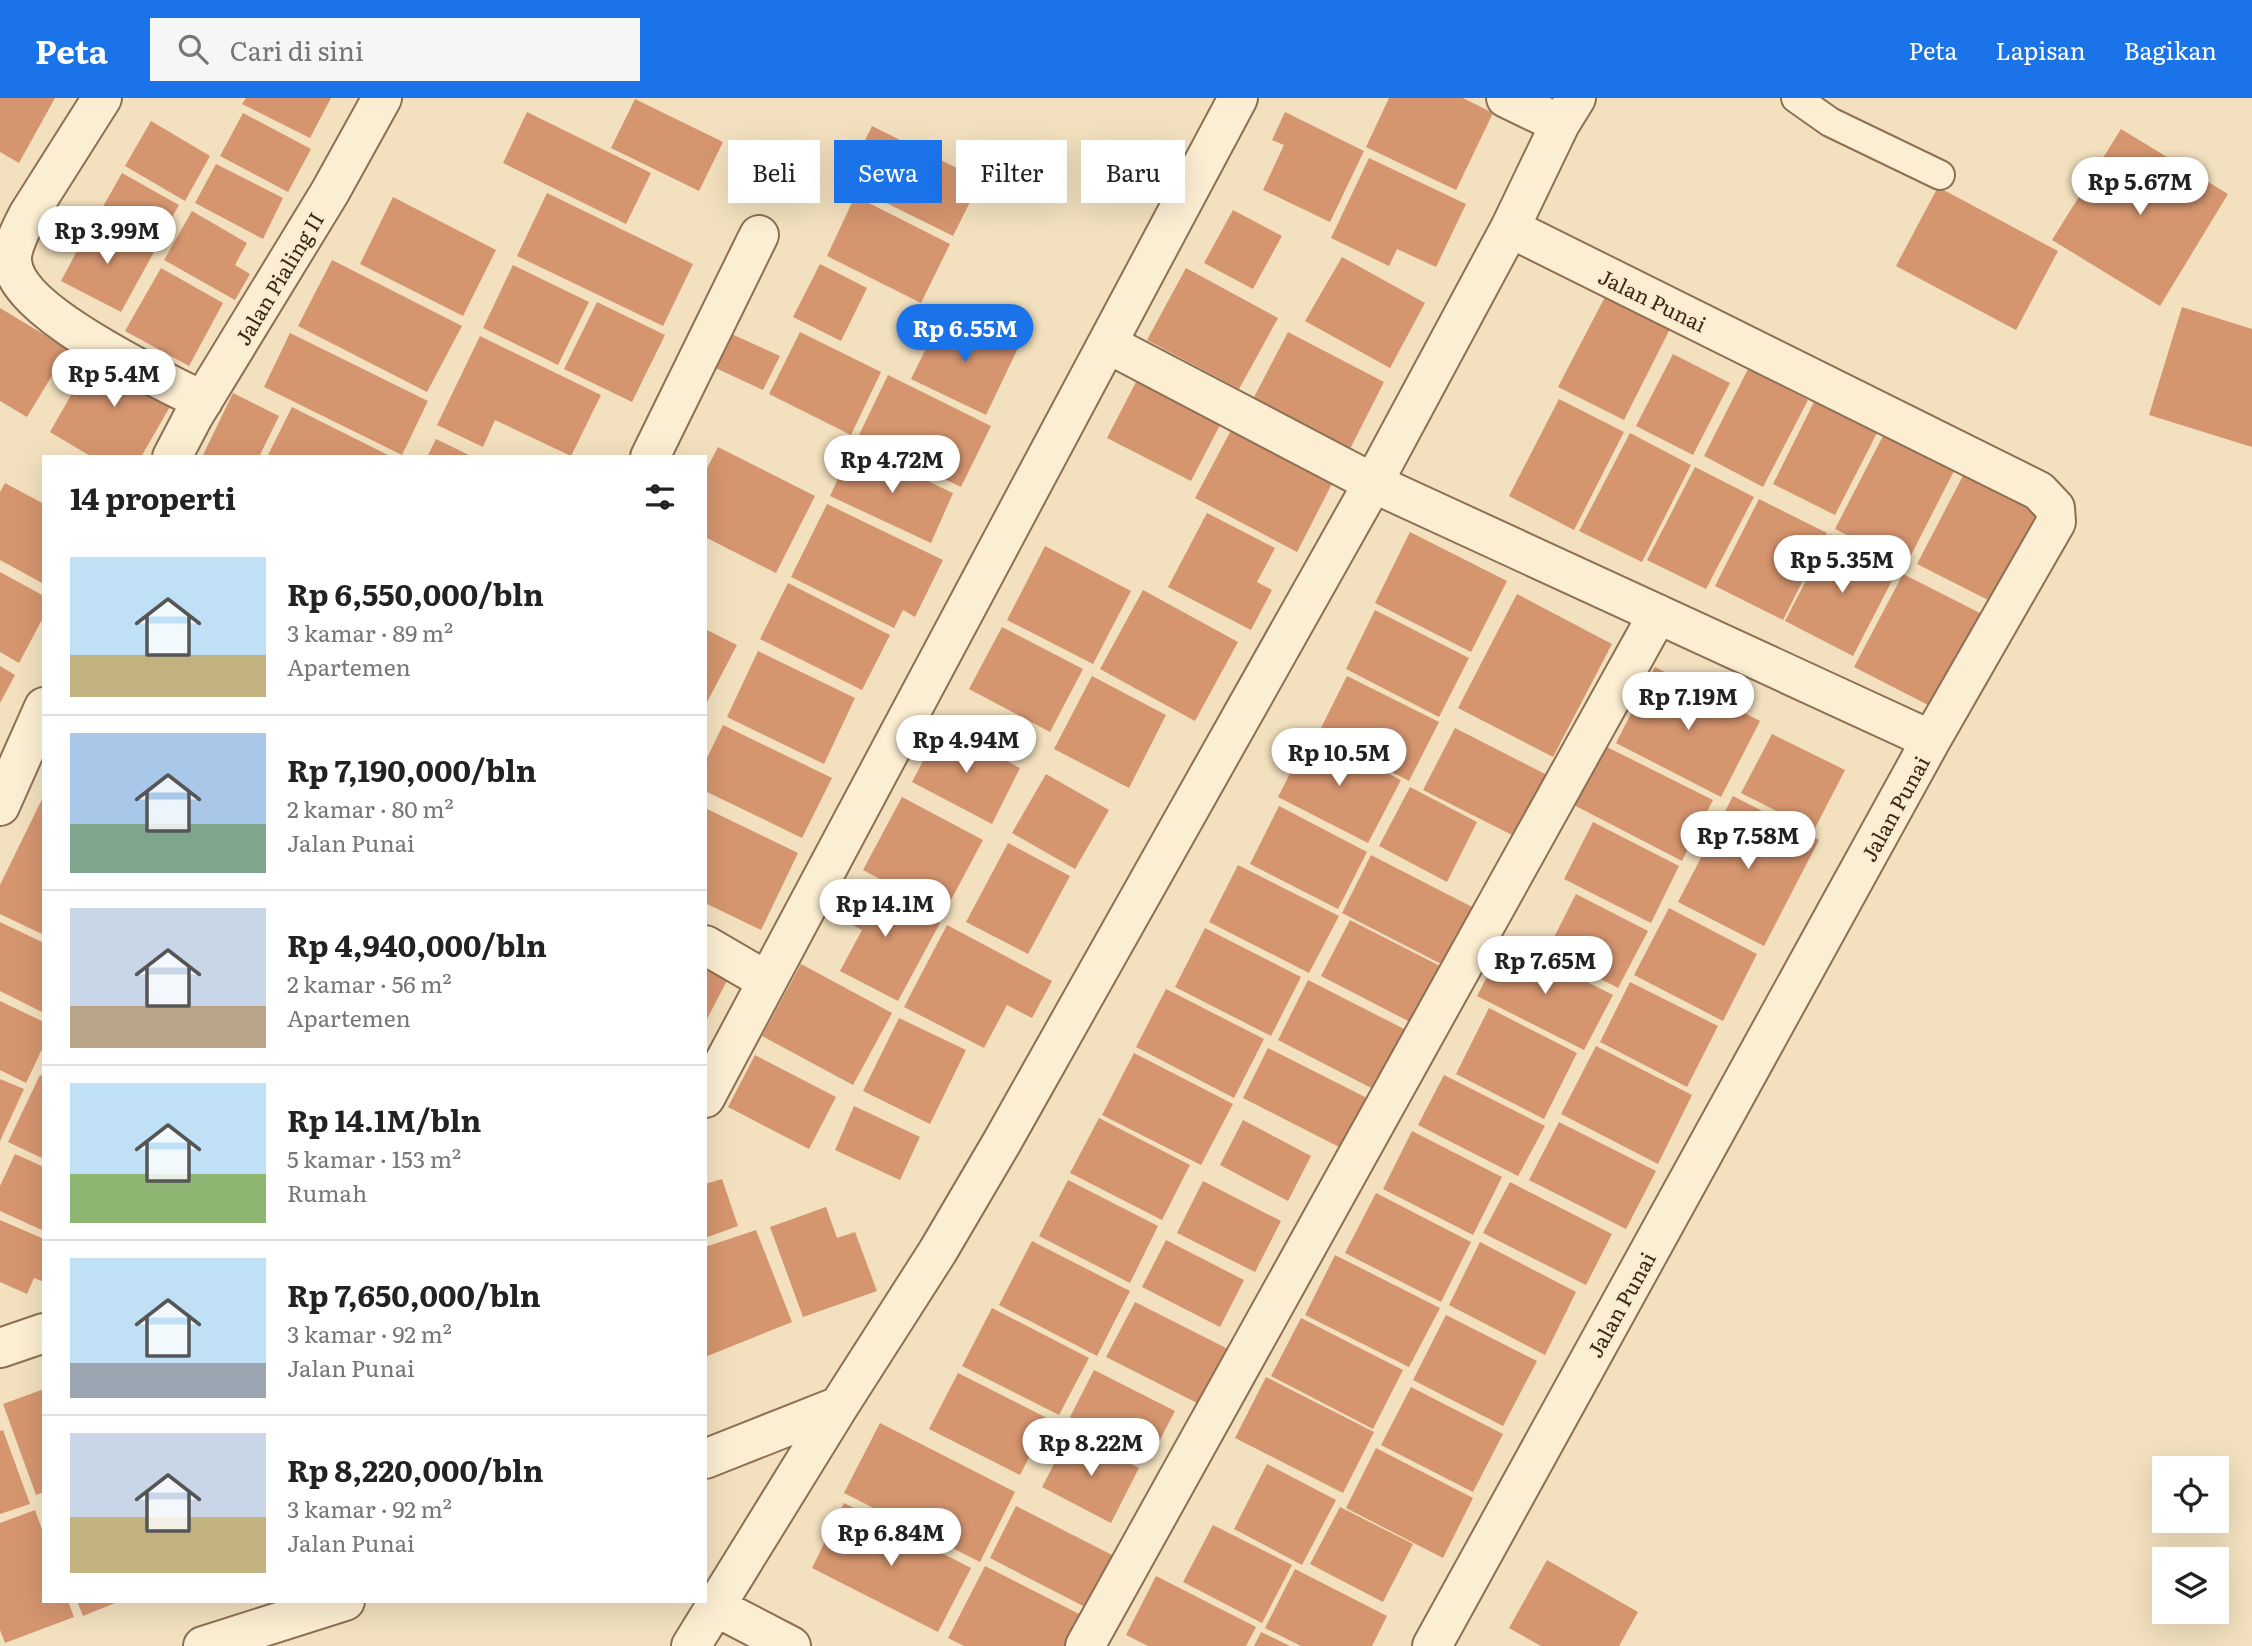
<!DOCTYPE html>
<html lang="id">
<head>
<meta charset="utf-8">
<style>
	body { margin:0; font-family:Literata,serif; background:#f6f6f6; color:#222; height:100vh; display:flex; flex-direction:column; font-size:26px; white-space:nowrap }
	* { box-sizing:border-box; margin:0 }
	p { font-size:23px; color:#767676 }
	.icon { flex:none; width:38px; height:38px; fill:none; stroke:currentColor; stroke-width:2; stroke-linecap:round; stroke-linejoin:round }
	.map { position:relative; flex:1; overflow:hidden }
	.panel { position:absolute; left:42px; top:357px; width:665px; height:1148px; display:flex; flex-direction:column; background:#fff; border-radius:0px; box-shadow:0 7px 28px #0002 }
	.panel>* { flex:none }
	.hud { position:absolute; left:728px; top:42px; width:665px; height:63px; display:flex; gap:14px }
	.controls { position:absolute; left:2152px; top:1358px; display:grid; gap:14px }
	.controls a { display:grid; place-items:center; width:77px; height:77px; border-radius:0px; background:#fff; box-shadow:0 7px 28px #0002; font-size:35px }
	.price { position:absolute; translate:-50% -60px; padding:0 16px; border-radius:24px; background:#fff; color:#222; font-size:23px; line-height:46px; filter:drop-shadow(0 2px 4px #0008) }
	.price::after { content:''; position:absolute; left:50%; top:42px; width:21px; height:16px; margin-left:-10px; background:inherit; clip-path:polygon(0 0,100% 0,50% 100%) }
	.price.active { background:#1a73e8; color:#fff }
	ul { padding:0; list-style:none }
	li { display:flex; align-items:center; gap:21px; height:175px; padding:0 28px }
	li+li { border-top:2px solid #e0e0e0 }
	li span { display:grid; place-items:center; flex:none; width:196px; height:140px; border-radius:0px; color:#555 }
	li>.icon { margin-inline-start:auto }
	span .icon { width:84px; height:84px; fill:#fffc; stroke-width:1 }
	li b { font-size:30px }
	h2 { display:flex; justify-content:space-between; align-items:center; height:84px; padding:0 28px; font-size:30px }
	.chip { padding:0 24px; border-radius:0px; background:#fff; box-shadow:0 7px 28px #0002; font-size:24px; line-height:63px }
	.chip.active { background:#1a73e8; color:#fff }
	header { display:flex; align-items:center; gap:42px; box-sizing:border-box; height:98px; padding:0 35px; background:#1a73e8; color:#fff }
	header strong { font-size:33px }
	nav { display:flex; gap:38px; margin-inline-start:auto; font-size:24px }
	.search { width:490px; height:63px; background:#f6f6f6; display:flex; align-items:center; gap:18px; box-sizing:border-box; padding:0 24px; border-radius:0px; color:#767676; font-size:26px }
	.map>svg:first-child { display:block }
	.building { fill:#d5956f }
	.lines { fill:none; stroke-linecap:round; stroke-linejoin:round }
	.lane-casing { stroke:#8d7054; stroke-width:32 }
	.street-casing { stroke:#8d7054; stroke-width:42 }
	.lane { stroke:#fceed2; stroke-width:28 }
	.street { stroke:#fceed2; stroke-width:38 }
	.labels { text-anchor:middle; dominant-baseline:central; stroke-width:5; stroke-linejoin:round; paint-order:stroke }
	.street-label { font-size:21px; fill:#3a291b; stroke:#f9ebce }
</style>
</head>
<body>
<header>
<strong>Peta</strong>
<div class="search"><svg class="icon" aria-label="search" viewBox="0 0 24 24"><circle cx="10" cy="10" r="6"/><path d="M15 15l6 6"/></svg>Cari di sini</div>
<nav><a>Peta</a><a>Lapisan</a><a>Bagikan</a></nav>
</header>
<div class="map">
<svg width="2252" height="1548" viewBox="0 0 2252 1548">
	<rect width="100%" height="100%" fill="#f2e0be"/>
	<path class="building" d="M 0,0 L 55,0 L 19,65 L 0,54 Z
		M 246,0 L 331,0 L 310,40 L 242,6 Z
		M 1389,0 L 1463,0 L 1493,15 L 1456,92 L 1366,49 Z
		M 635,1 L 723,44 L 699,93 L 611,50 Z
		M 527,14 L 651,75 L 626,126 L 503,65 Z
		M 1285,14 L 1364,53 L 1330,124 L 1263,92 L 1284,47 L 1272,42 Z
		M 243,15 L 311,51 L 288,94 L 220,58 Z
		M 151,23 L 210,58 L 185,103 L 125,68 Z
		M 872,28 L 981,82 L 953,138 L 844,84 Z
		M 2121,31 L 2228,96 L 2160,208 L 2052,142 Z
		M 1369,60 L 1466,106 L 1436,169 L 1397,151 L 1389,168 L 1331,140 Z
		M 216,66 L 283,100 L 263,141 L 195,105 Z
		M 122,75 L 179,107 L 157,146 L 100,114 Z
		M 1938,89 L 2058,153 L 2016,232 L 1896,168 Z
		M 547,95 L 693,166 L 663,228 L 517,158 Z
		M 855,98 L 950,146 L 921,205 L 827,158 Z
		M 393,99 L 496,152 L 463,218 L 360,166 Z
		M 1233,112 L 1282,138 L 1253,191 L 1204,165 Z
		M 192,113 L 247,145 L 235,167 L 250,176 L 235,202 L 164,162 Z
		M 94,121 L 154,154 L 121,214 L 61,183 Z
		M 1342,159 L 1425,205 L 1390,270 L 1305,223 Z
		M 332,162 L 462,228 L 427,294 L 298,228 Z
		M 820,166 L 867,190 L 841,243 L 793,219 Z
		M 513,167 L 589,204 L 558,267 L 483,230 Z
		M 161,170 L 223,205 L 189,268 L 125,233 Z
		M 1186,170 L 1278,220 L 1239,291 L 1147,242 Z
		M 1607,195 L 1672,227 L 1624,322 L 1558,289 Z
		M 597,204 L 665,237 L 632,304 L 564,271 Z
		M 2182,209 L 2252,231 L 2252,349 L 2149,317 Z
		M 0,210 L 68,251 L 27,319 L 0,303 Z
		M 944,214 L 1018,250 L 986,317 L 911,281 Z
		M 723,232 L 780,258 L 763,292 L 707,266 Z
		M 800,234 L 881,274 L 851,337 L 769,296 Z
		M 1288,234 L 1384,284 L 1349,353 L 1252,303 Z
		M 290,235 L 428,303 L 402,357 L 264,289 Z
		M 480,238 L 601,297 L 571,358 L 495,322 L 483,349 L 437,327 Z
		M 99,248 L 179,293 L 141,359 L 92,359 L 50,334 Z
		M 1673,256 L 1730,285 L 1693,357 L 1636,328 Z
		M 1748,271 L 1808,302 L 1763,389 L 1704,358 Z
		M 888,277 L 991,328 L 961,389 L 858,339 Z
		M 1137,282 L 1221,325 L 1191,383 L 1107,340 Z
		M 233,295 L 279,318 L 259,359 L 207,359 L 203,357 Z
		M 1816,300 L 1879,331 L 1835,417 L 1773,386 Z
		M 1559,301 L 1624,334 L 1574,432 L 1509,398 Z
		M 292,309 L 392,359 L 267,359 Z
		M 1236,323 L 1337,376 L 1297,454 L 1195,400 Z
		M 1630,335 L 1691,367 L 1642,464 L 1579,433 Z
		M 1884,336 L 1955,371 L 1906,467 L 1835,431 Z
		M 436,341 L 473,359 L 427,359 Z
		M 853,348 L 953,395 L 931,445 L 830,398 Z
		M 718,349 L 815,398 L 776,475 L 705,439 L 705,374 Z
		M 1695,369 L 1754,399 L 1706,491 L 1647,462 Z
		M 1966,372 L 2050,415 L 2002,509 L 1917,466 Z
		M 5,385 L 44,406 L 44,486 L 0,462 L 0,394 Z
		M 1759,401 L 1827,435 L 1783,522 L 1715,488 Z
		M 827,406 L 943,462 L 915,519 L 903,512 L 894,530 L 791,479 Z
		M 1207,415 L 1275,450 L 1257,484 L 1272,492 L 1251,532 L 1168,489 Z
		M 1410,434 L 1507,483 L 1471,554 L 1375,505 Z
		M 1830,436 L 1898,471 L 1853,558 L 1785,523 Z
		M 1045,448 L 1131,493 L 1093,566 L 1007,522 Z
		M 0,474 L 44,498 L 44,518 L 19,565 L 0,554 Z
		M 1903,476 L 1980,515 L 1932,609 L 1854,569 Z
		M 788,485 L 890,537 L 862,592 L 760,541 Z
		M 1143,492 L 1238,544 L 1195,623 L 1100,571 Z
		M 1517,496 L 1612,546 L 1553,659 L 1458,610 Z
		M 1375,512 L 1469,560 L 1439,619 L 1346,571 Z
		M 1002,529 L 1083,571 L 1050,634 L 969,591 Z
		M 705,531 L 737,547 L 705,608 Z
		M 758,553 L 855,600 L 824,666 L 727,619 Z
		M 0,568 L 15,577 L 0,605 Z
		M 1655,569 L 1760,623 L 1721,699 L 1616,645 Z
		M 1092,578 L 1166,617 L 1129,690 L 1054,651 Z
		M 1347,578 L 1439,624 L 1409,683 L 1318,636 Z
		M 723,627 L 832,680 L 802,740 L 705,693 L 705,664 Z
		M 941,629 L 1020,670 L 992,726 L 912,684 Z
		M 1455,630 L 1549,678 L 1518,740 L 1423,692 Z
		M 1310,636 L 1401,682 L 1368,745 L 1278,699 Z
		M 1772,636 L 1845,672 L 1814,732 L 1741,695 Z
		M 1601,646 L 1713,702 L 1682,763 L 1570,705 Z
		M 1046,676 L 1109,712 L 1075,771 L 1012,735 Z
		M 1410,689 L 1477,724 L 1447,784 L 1379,748 Z
		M 44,697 L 44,837 L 0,816 L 0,787 Z
		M 1733,698 L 1819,742 L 1764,848 L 1678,804 Z
		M 902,699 L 983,742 L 944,815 L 863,772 Z
		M 1279,708 L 1367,754 L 1338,811 L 1250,766 Z
		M 705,710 L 798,755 L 761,832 L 705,805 Z
		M 1593,724 L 1679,768 L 1651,825 L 1564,781 Z
		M 1008,745 L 1070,778 L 1028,856 L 966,824 Z
		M 1371,757 L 1478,812 L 1449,870 L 1342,815 Z
		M 1238,767 L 1339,818 L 1309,875 L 1209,824 Z
		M 857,781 L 940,825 L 898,903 L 840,873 L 862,832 L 837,818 Z
		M 1576,796 L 1648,833 L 1618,890 L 1547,853 Z
		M 1669,810 L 1757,856 L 1723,923 L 1634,877 Z
		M 1350,822 L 1442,869 L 1414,926 L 1321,878 Z
		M 0,824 L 44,845 L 44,915 L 0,893 Z
		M 947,827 L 1052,883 L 1032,920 L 1007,907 L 984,950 L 904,909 Z
		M 1205,830 L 1301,879 L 1271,938 L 1175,889 Z
		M 1506,843 L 1613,897 L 1584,952 L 1477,898 Z
		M 705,859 L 732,873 L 705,925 Z
		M 801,866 L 892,915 L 853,987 L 762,938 Z
		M 1308,882 L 1410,934 L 1379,994 L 1278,942 Z
		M 1630,884 L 1718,928 L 1687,989 L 1600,944 Z
		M 1166,891 L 1264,941 L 1234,1000 L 1136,949 Z
		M 0,903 L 44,924 L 44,947 L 26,985 L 0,972 Z
		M 1489,910 L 1577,955 L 1544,1021 L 1456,976 Z
		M 899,920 L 966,952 L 930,1026 L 863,993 Z
		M 1596,948 L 1692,997 L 1658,1066 L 1561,1016 Z
		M 1268,950 L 1369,1001 L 1343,1051 L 1243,1000 Z
		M 1134,955 L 1233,1006 L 1201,1067 L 1102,1017 Z
		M 755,957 L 836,999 L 809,1051 L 728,1009 Z
		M 40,977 L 44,979 L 44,1061 L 8,1044 Z
		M 1444,977 L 1545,1028 L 1518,1078 L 1418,1027 Z
		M 0,981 L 24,991 L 0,1043 Z
		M 854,1008 L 920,1039 L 900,1082 L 835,1052 Z
		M 1099,1020 L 1190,1067 L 1162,1122 L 1070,1075 Z
		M 1243,1022 L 1311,1058 L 1288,1103 L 1220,1067 Z
		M 1559,1024 L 1656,1073 L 1626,1131 L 1529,1082 Z
		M 1412,1033 L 1502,1079 L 1473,1137 L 1383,1091 Z
		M 15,1056 L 44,1069 L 44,1133 L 0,1113 L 0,1088 Z
		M 722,1081 L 738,1128 L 705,1140 L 705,1086 Z
		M 1068,1082 L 1158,1128 L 1130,1185 L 1039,1138 Z
		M 1203,1083 L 1281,1123 L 1255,1174 L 1177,1135 Z
		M 1510,1084 L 1612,1136 L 1586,1187 L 1483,1135 Z
		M 1376,1095 L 1471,1144 L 1441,1204 L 1345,1155 Z
		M 826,1109 L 837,1140 L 855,1134 L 877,1193 L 803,1219 L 770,1129 Z
		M 0,1122 L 44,1141 L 44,1184 L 34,1180 L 27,1196 L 0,1184 Z
		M 756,1132 L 792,1224 L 705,1259 L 705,1149 Z
		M 1166,1142 L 1244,1182 L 1220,1229 L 1142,1189 Z
		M 1032,1143 L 1130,1193 L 1097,1258 L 999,1207 Z
		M 1480,1144 L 1576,1194 L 1545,1257 L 1449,1207 Z
		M 1335,1157 L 1440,1210 L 1409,1269 L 1305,1217 Z
		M 1135,1204 L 1234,1254 L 1205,1309 L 1106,1259 Z
		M 992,1210 L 1089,1260 L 1059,1317 L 962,1268 Z
		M 1446,1217 L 1537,1263 L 1503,1328 L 1413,1282 Z
		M 1301,1220 L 1403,1272 L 1373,1331 L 1271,1278 Z
		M 1094,1272 L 1175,1313 L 1151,1359 L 1070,1319 Z
		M 958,1275 L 1049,1321 L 1020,1377 L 929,1331 Z
		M 1266,1279 L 1374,1334 L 1343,1395 L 1235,1340 Z
		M 1411,1289 L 1503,1336 L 1473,1394 L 1381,1347 Z
		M 44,1291 L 44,1394 L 36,1397 L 3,1306 Z
		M 880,1325 L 1015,1394 L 980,1464 L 844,1395 Z
		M 3,1332 L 30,1406 L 0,1416 L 0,1333 Z
		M 1070,1336 L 1139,1370 L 1111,1425 L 1042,1389 Z
		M 1376,1350 L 1473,1400 L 1443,1460 L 1346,1410 Z
		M 1267,1366 L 1336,1402 L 1302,1467 L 1234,1431 Z
		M 844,1405 L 971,1470 L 938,1534 L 812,1470 Z
		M 1016,1408 L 1116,1459 L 1089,1511 L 990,1460 Z
		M 1340,1409 L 1413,1446 L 1383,1504 L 1310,1466 Z
		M 35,1412 L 44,1437 L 44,1503 L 68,1503 L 74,1519 L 5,1545 L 0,1532 L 0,1425 Z
		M 1213,1427 L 1292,1467 L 1262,1525 L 1183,1484 Z
		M 1547,1462 L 1638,1514 L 1619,1548 L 1541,1548 L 1509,1530 Z
		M 985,1468 L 1083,1518 L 1067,1548 L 964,1548 L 948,1540 Z
		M 1295,1471 L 1387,1518 L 1372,1548 L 1301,1548 L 1265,1530 Z
		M 1156,1478 L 1256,1529 L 1246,1548 L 1148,1548 L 1126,1537 Z
		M 77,1503 L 120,1503 L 83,1518 Z
		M 1261,1534 L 1290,1548 L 1254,1548 Z"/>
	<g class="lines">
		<defs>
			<path id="lane" d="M 1796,0 L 1830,24 L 1940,77"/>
			<path id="street" d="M 102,0 L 28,117 C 22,129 11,149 12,163 C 16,214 159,281 203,303
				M 1506,0 L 1560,26
				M 1108,246 L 1373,385 L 1931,642
				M 172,359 L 194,317 L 330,94 L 382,0
				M 650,359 L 759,137
				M 0,708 L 44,609
				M 705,847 L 767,883
				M 705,1000 L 1238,0
				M 0,1250 L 44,1235
				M 705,1361 L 839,1308
				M 716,1509 L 791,1548
				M 203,1548 L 345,1503
				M 691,1548 L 839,1308 L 938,1153 L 1002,1044 L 1373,385 L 1510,130 L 1560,26 L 1576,0
				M 1085,1548 L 1658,516
				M 1432,1548 L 1931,642 L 2056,424 L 2055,410 L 2039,393 L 1510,130"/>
		</defs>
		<use href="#lane" class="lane-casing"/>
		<use href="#street" class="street-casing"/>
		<use href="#lane" class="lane"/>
		<use href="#street" class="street"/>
	</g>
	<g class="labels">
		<g class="street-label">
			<text transform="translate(278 180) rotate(-59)">Jalan Pialing II</text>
			<text transform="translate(1653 201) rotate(26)">Jalan Punai</text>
			<text transform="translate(1894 710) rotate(-61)">Jalan Punai</text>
			<text transform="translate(1620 1206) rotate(-61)">Jalan Punai</text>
		</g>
	</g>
</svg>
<div class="controls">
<a><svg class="icon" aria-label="locate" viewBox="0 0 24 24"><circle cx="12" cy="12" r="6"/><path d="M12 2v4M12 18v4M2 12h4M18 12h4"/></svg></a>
<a><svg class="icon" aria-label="layers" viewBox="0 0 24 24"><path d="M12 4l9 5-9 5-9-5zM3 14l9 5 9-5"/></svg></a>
</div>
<b class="price" style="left:2140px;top:119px">Rp 5.67M</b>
<b class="price" style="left:107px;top:168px">Rp 3.99M</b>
<b class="price active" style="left:965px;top:266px">Rp 6.55M</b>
<b class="price" style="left:114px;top:311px">Rp 5.4M</b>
<b class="price" style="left:892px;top:397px">Rp 4.72M</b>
<b class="price" style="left:1842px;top:497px">Rp 5.35M</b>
<b class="price" style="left:1688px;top:634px">Rp 7.19M</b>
<b class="price" style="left:966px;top:677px">Rp 4.94M</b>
<b class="price" style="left:1339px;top:690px">Rp 10.5M</b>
<b class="price" style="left:1748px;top:773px">Rp 7.58M</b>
<b class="price" style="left:885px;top:841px">Rp 14.1M</b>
<b class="price" style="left:1545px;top:898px">Rp 7.65M</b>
<b class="price" style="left:1091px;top:1380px">Rp 8.22M</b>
<b class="price" style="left:891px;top:1470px">Rp 6.84M</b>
<div class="hud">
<a class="chip">Beli</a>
<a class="chip active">Sewa</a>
<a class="chip">Filter</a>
<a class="chip">Baru</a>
</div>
<section class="panel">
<h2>14 properti<svg class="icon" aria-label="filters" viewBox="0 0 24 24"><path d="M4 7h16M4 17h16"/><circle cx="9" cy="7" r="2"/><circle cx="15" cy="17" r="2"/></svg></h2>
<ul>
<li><span style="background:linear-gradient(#bfe0f5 70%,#c2b280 0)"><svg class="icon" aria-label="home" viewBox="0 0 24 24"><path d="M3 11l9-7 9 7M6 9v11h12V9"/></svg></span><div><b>Rp 6,550,000/bln</b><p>3 kamar · 89 m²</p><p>Apartemen</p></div></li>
<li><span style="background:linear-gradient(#a9c7e8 65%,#7fa58c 0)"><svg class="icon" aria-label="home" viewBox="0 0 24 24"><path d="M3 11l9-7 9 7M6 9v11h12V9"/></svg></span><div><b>Rp 7,190,000/bln</b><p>2 kamar · 80 m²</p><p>Jalan Punai</p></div></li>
<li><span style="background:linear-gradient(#c9d6e8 70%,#b9a48a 0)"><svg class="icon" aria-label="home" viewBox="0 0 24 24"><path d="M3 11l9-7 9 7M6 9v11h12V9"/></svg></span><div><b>Rp 4,940,000/bln</b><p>2 kamar · 56 m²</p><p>Apartemen</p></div></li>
<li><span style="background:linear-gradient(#bfe0f5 65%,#8fb573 0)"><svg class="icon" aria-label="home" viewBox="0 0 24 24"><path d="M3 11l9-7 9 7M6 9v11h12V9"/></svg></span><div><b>Rp 14.1M/bln</b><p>5 kamar · 153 m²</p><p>Rumah</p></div></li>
<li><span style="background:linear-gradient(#bfe0f5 75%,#9aa5b1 0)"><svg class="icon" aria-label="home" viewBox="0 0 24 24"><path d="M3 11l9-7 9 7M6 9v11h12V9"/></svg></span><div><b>Rp 7,650,000/bln</b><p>3 kamar · 92 m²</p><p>Jalan Punai</p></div></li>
<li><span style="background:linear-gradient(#c9d6e8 60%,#c2b280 0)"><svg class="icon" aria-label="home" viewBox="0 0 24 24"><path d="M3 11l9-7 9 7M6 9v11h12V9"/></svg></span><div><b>Rp 8,220,000/bln</b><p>3 kamar · 92 m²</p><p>Jalan Punai</p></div></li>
</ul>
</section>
</div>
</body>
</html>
